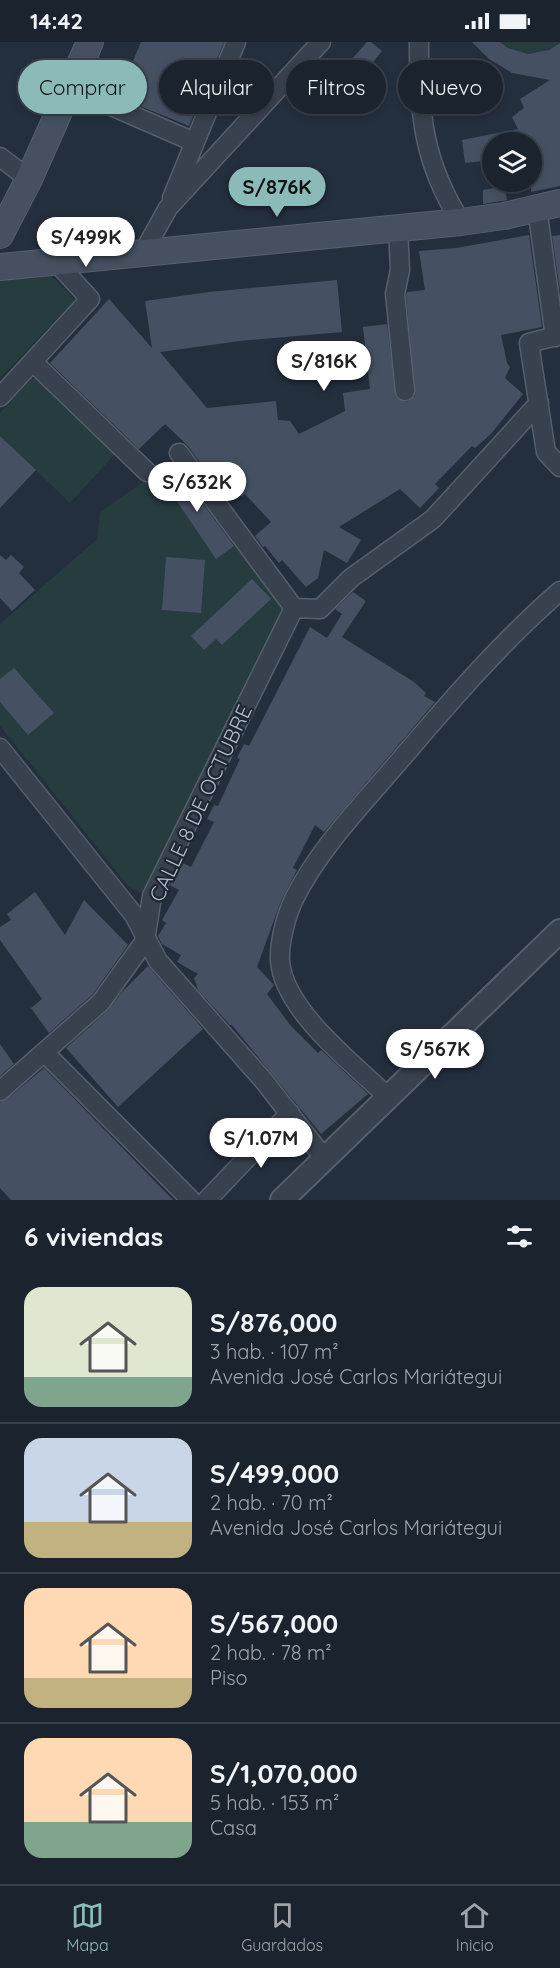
<!DOCTYPE html>
<html lang="es">
<head>
<meta charset="utf-8">
<style>
	body { margin:0; font-family:Quicksand,sans-serif; background:#242b36; color:#f1f3f6; height:100vh; display:flex; flex-direction:column; font-size:22px; white-space:nowrap }
	* { box-sizing:border-box; margin:0 }
	p { font-size:20px; color:#a0a4aa }
	.icon { flex:none; width:33px; height:33px; fill:none; stroke:currentColor; stroke-width:2; stroke-linecap:round; stroke-linejoin:round }
	.map { position:relative; height:1158px; overflow:hidden }
	.drawer { display:flex; flex-direction:column; background:#1b232e; flex:1 }
	.drawer>* { flex:none }
	.top-card { position:absolute; left:18px; top:18px; width:525px; height:54px; display:flex; gap:12px }
	.controls { position:absolute; left:482px; top:90px; display:grid; gap:12px }
	.controls a { display:grid; place-items:center; width:60px; height:60px; border-radius:50%; background:#1b232e; box-shadow:0 3px 9px #0003,0 0 0 2px #39404a; font-size:30px }
	.price { position:absolute; translate:-50% -51px; padding:0 14px; border-radius:21px; background:#fff; color:#222; font-size:20px; line-height:39px; filter:drop-shadow(0 2px 3px #0008) }
	.price::after { content:''; position:absolute; left:50%; top:36px; width:18px; height:14px; margin-left:-9px; background:inherit; clip-path:polygon(0 0,100% 0,50% 100%) }
	.price.active { background:#8bbbb9; color:#111 }
	ul { padding:0; list-style:none }
	li { display:flex; align-items:center; gap:18px; height:150px; padding:0 24px }
	li+li { border-top:2px solid #39404a }
	li span { display:grid; place-items:center; flex:none; width:168px; height:120px; border-radius:18px; color:#555 }
	li>.icon { margin-inline-start:auto }
	span .icon { width:72px; height:72px; fill:#fffc; stroke-width:1 }
	li b { font-size:26px }
	h2 { display:flex; justify-content:space-between; align-items:center; height:72px; padding:0 24px; font-size:26px }
	.pill { padding:0 21px; border-radius:27px; background:#1b232e; box-shadow:0 3px 9px #0003,0 0 0 2px #39404a; font-size:21px; line-height:54px }
	.pill.active { background:#8bbbb9; color:#111 }
	.status { display:flex; justify-content:space-between; align-items:center; height:42px; padding:0 30px; background:#1b232e; direction:ltr }
	.status svg { height:16px; fill:currentColor }
	.tabs { display:flex; justify-content:space-around; align-items:center; height:84px; border-top:2px solid #39404a; background:#1b232e; font-size:16px; color:#a0a4aa }
	.tabs a { display:grid; justify-items:center; gap:3px }
	.tabs .active { color:#8bbbb9 }
	.map>svg:first-child { display:block }
	.green { fill:#263c3f }
	.building { fill:#455162 }
	.lines { fill:none; stroke-linecap:round; stroke-linejoin:round }
	.minor-casing { stroke:#565f6c; stroke-width:21 }
	.tertiary-casing { stroke:#565f6c; stroke-width:26 }
	.secondary-casing { stroke:#565f6c; stroke-width:28 }
	.minor { stroke:#38414e; stroke-width:18 }
	.tertiary { stroke:#38414e; stroke-width:22 }
	.secondary { stroke:#465061; stroke-width:26 }
	.labels { text-anchor:middle; dominant-baseline:central; stroke-width:4.5; stroke-linejoin:round; paint-order:stroke }
	.street-label { font-size:21px; fill:#b4bcc9; stroke:#1d2633 }
</style>
</head>
<body>
<div class="status"><b>14:42</b><svg viewBox="0 0 49 12"><path d="M0 12V9h3v3zM5 12V6h3v6zM10 12V3h3v9zM15 12V0h3v12zM26 1h20v11H26zM47 4h2v5h-2z"/></svg></div>
<div class="map">
<svg width="560" height="1158" viewBox="0 0 560 1158">
	<rect width="100%" height="100%" fill="#242f3e"/>
	<path class="green" d="M 500,0 L 560,0 C 542,16 519,14 500,0 Z
		M 49,232 L 75,258 L 0,336 L 0,237 Z
		M 31,337 L 41,337 L 116,411 L 70,461 L 0,394 L 0,371 Z
		M 175,418 L 283,568 L 142,851 L 129,845 L 0,684 L 0,582 L 97,497 L 100,470 Z"/>
	<path class="building" d="M 141,0 L 224,0 L 189,84 L 118,55 Z
		M 367,0 L 371,0 L 382,9 L 367,28 L 353,16 Z
		M 472,0 L 500,0 L 508,6 L 528,12 L 549,8 L 560,1 L 560,144 L 531,150 L 531,100 L 492,100 L 492,118 L 465,121 L 462,98 L 518,87 L 512,75 L 524,66 L 520,57 L 550,38 L 512,31 L 489,17 Z
		M 504,144 L 507,158 L 483,162 L 483,148 Z
		M 529,193 L 542,285 L 501,293 L 507,321 L 510,325 L 505,336 L 523,352 L 491,392 L 475,406 L 472,404 L 435,442 L 439,446 L 420,466 L 400,447 L 339,485 L 361,498 L 347,521 L 324,508 L 318,536 L 306,545 L 282,518 L 279,521 L 265,504 L 263,505 L 255,494 L 271,480 L 245,452 L 242,455 L 236,445 L 229,450 L 213,438 L 188,404 L 165,382 L 139,407 L 50,321 L 109,257 L 152,306 L 145,259 L 209,250 L 337,238 L 342,290 L 240,299 L 160,310 L 207,366 L 276,359 L 278,378 L 290,379 L 299,392 L 345,369 L 343,351 L 370,347 L 363,285 L 387,282 L 396,355 L 406,360 L 415,354 L 406,253 L 407,250 L 425,248 L 419,209 L 456,206 Z
		M 560,193 L 560,249 L 552,194 Z
		M 0,394 L 36,428 L 0,466 Z
		M 174,423 L 234,504 L 216,517 L 159,433 Z
		M 0,513 L 6,518 L 11,513 L 24,525 L 19,531 L 35,548 L 12,569 L 0,556 Z
		M 166,515 L 205,518 L 201,571 L 162,568 Z
		M 252,537 L 271,557 L 222,603 L 216,597 L 204,608 L 191,594 Z
		M 353,550 L 366,559 L 342,595 L 414,640 L 426,651 L 424,654 L 435,660 L 324,790 L 315,783 L 293,826 L 297,828 L 281,859 L 257,925 L 274,943 L 267,952 L 291,984 L 318,1011 L 321,1008 L 368,1052 L 321,1092 L 232,983 L 230,983 L 198,948 L 194,936 L 198,932 L 177,920 L 181,913 L 162,902 L 158,894 L 166,881 L 162,878 L 179,848 L 170,843 L 181,820 L 191,825 L 214,780 L 207,777 L 214,763 L 218,764 L 240,717 L 237,716 L 244,702 L 249,704 L 310,585 L 327,596 L 342,572 L 335,567 Z
		M 14,626 L 54,671 L 28,693 L 0,660 L 0,637 Z
		M 35,850 L 65,893 L 84,858 L 128,903 L 93,952 L 49,991 L 31,966 L 42,957 L 0,898 L 0,885 L 11,878 L 7,872 Z
		M 148,924 L 203,987 L 118,1065 L 66,1006 L 108,968 L 122,950 Z
		M 0,1002 L 14,1022 L 0,1034 Z
		M 44,1026 L 94,1077 L 173,1158 L 11,1158 L 0,1146 L 0,1060 L 7,1057 Z"/>
	<g class="lines">
		<defs>
			<path id="minor" d="M 419,0 C 419,69 422,119 461,180
				M 70,46 L 194,100
				M 0,115 L 29,137
				M 172,156 L 236,0
				M 537,166 L 555,295
				M 398,187 L 400,228 L 395,252 L 405,349
				M 143,211 L 168,166 L 321,0
				M 560,293 L 529,301 L 546,410 L 560,425
				M 34,321 L 147,430
				M 0,355 L 90,257 L 56,220
				M 179,411 L 294,566
				M 294,566 L 320,567 L 351,536 L 433,477 L 539,361
				M 0,706 L 134,873 L 158,919 L 264,1039 L 324,1116
				M 44,1010 L 191,1158
				M 0,1049 L 101,960 L 145,899 L 152,854 L 294,566
				M 388,1055 C 354,1022 284,969 280,919 C 279,900 286,874 294,857 C 319,807 359,766 395,724 C 447,663 500,601 560,549
				M 207,1158 L 290,1071"/>
			<path id="tertiary" d="M 282,1158 L 560,889"/>
			<path id="secondary" d="M 0,193 L 29,137 L 90,0
				M 0,225 L 461,180 L 504,174 L 560,161"/>
		</defs>
		<use href="#minor" class="minor-casing"/>
		<use href="#tertiary" class="tertiary-casing"/>
		<use href="#secondary" class="secondary-casing"/>
		<use href="#minor" class="minor"/>
		<use href="#tertiary" class="tertiary"/>
		<use href="#secondary" class="secondary"/>
	</g>
	<g class="labels">
		<g class="street-label">
			<text transform="translate(200 761) rotate(-65)">CALLE 8 DE OCTUBRE</text>
		</g>
	</g>
</svg>
<div class="controls">
<a><svg class="icon" aria-label="layers" viewBox="0 0 24 24"><path d="M12 4l9 5-9 5-9-5zM3 14l9 5 9-5"/></svg></a>
</div>
<b class="price active" style="left:277px;top:176px">S/876K</b>
<b class="price" style="left:86px;top:226px">S/499K</b>
<b class="price" style="left:324px;top:350px">S/816K</b>
<b class="price" style="left:197px;top:471px">S/632K</b>
<b class="price" style="left:435px;top:1038px">S/567K</b>
<b class="price" style="left:261px;top:1127px">S/1.07M</b>
<div class="top-card">
<a class="pill active">Comprar</a>
<a class="pill">Alquilar</a>
<a class="pill">Filtros</a>
<a class="pill">Nuevo</a>
</div>
</div>
<section class="drawer">
<h2>6 viviendas<svg class="icon" aria-label="filters" viewBox="0 0 24 24"><path d="M4 7h16M4 17h16"/><circle cx="9" cy="7" r="2"/><circle cx="15" cy="17" r="2"/></svg></h2>
<ul>
<li><span style="background:linear-gradient(#dfe7d0 75%,#7fa58c 0)"><svg class="icon" aria-label="home" viewBox="0 0 24 24"><path d="M3 11l9-7 9 7M6 9v11h12V9"/></svg></span><div><b>S/876,000</b><p>3 hab. · 107 m²</p><p>Avenida José Carlos Mariátegui</p></div></li>
<li><span style="background:linear-gradient(#c9d6e8 70%,#c2b280 0)"><svg class="icon" aria-label="home" viewBox="0 0 24 24"><path d="M3 11l9-7 9 7M6 9v11h12V9"/></svg></span><div><b>S/499,000</b><p>2 hab. · 70 m²</p><p>Avenida José Carlos Mariátegui</p></div></li>
<li><span style="background:linear-gradient(#ffd9b3 75%,#c2b280 0)"><svg class="icon" aria-label="home" viewBox="0 0 24 24"><path d="M3 11l9-7 9 7M6 9v11h12V9"/></svg></span><div><b>S/567,000</b><p>2 hab. · 78 m²</p><p>Piso</p></div></li>
<li><span style="background:linear-gradient(#ffd9b3 70%,#7fa58c 0)"><svg class="icon" aria-label="home" viewBox="0 0 24 24"><path d="M3 11l9-7 9 7M6 9v11h12V9"/></svg></span><div><b>S/1,070,000</b><p>5 hab. · 153 m²</p><p>Casa</p></div></li>
</ul>
</section>
<nav class="tabs">
<a class="active"><svg class="icon" aria-label="map" viewBox="0 0 24 24"><path d="M3 6l6-2 6 2 6-2v14l-6 2-6-2-6 2zM9 4v14M15 6v14"/></svg>Mapa</a>
<a><svg class="icon" aria-label="saved" viewBox="0 0 24 24"><path d="M7 4h10v16l-5-4-5 4z"/></svg>Guardados</a>
<a><svg class="icon" aria-label="home" viewBox="0 0 24 24"><path d="M3 11l9-7 9 7M6 9v11h12V9"/></svg>Inicio</a>
</nav>
</body>
</html>
